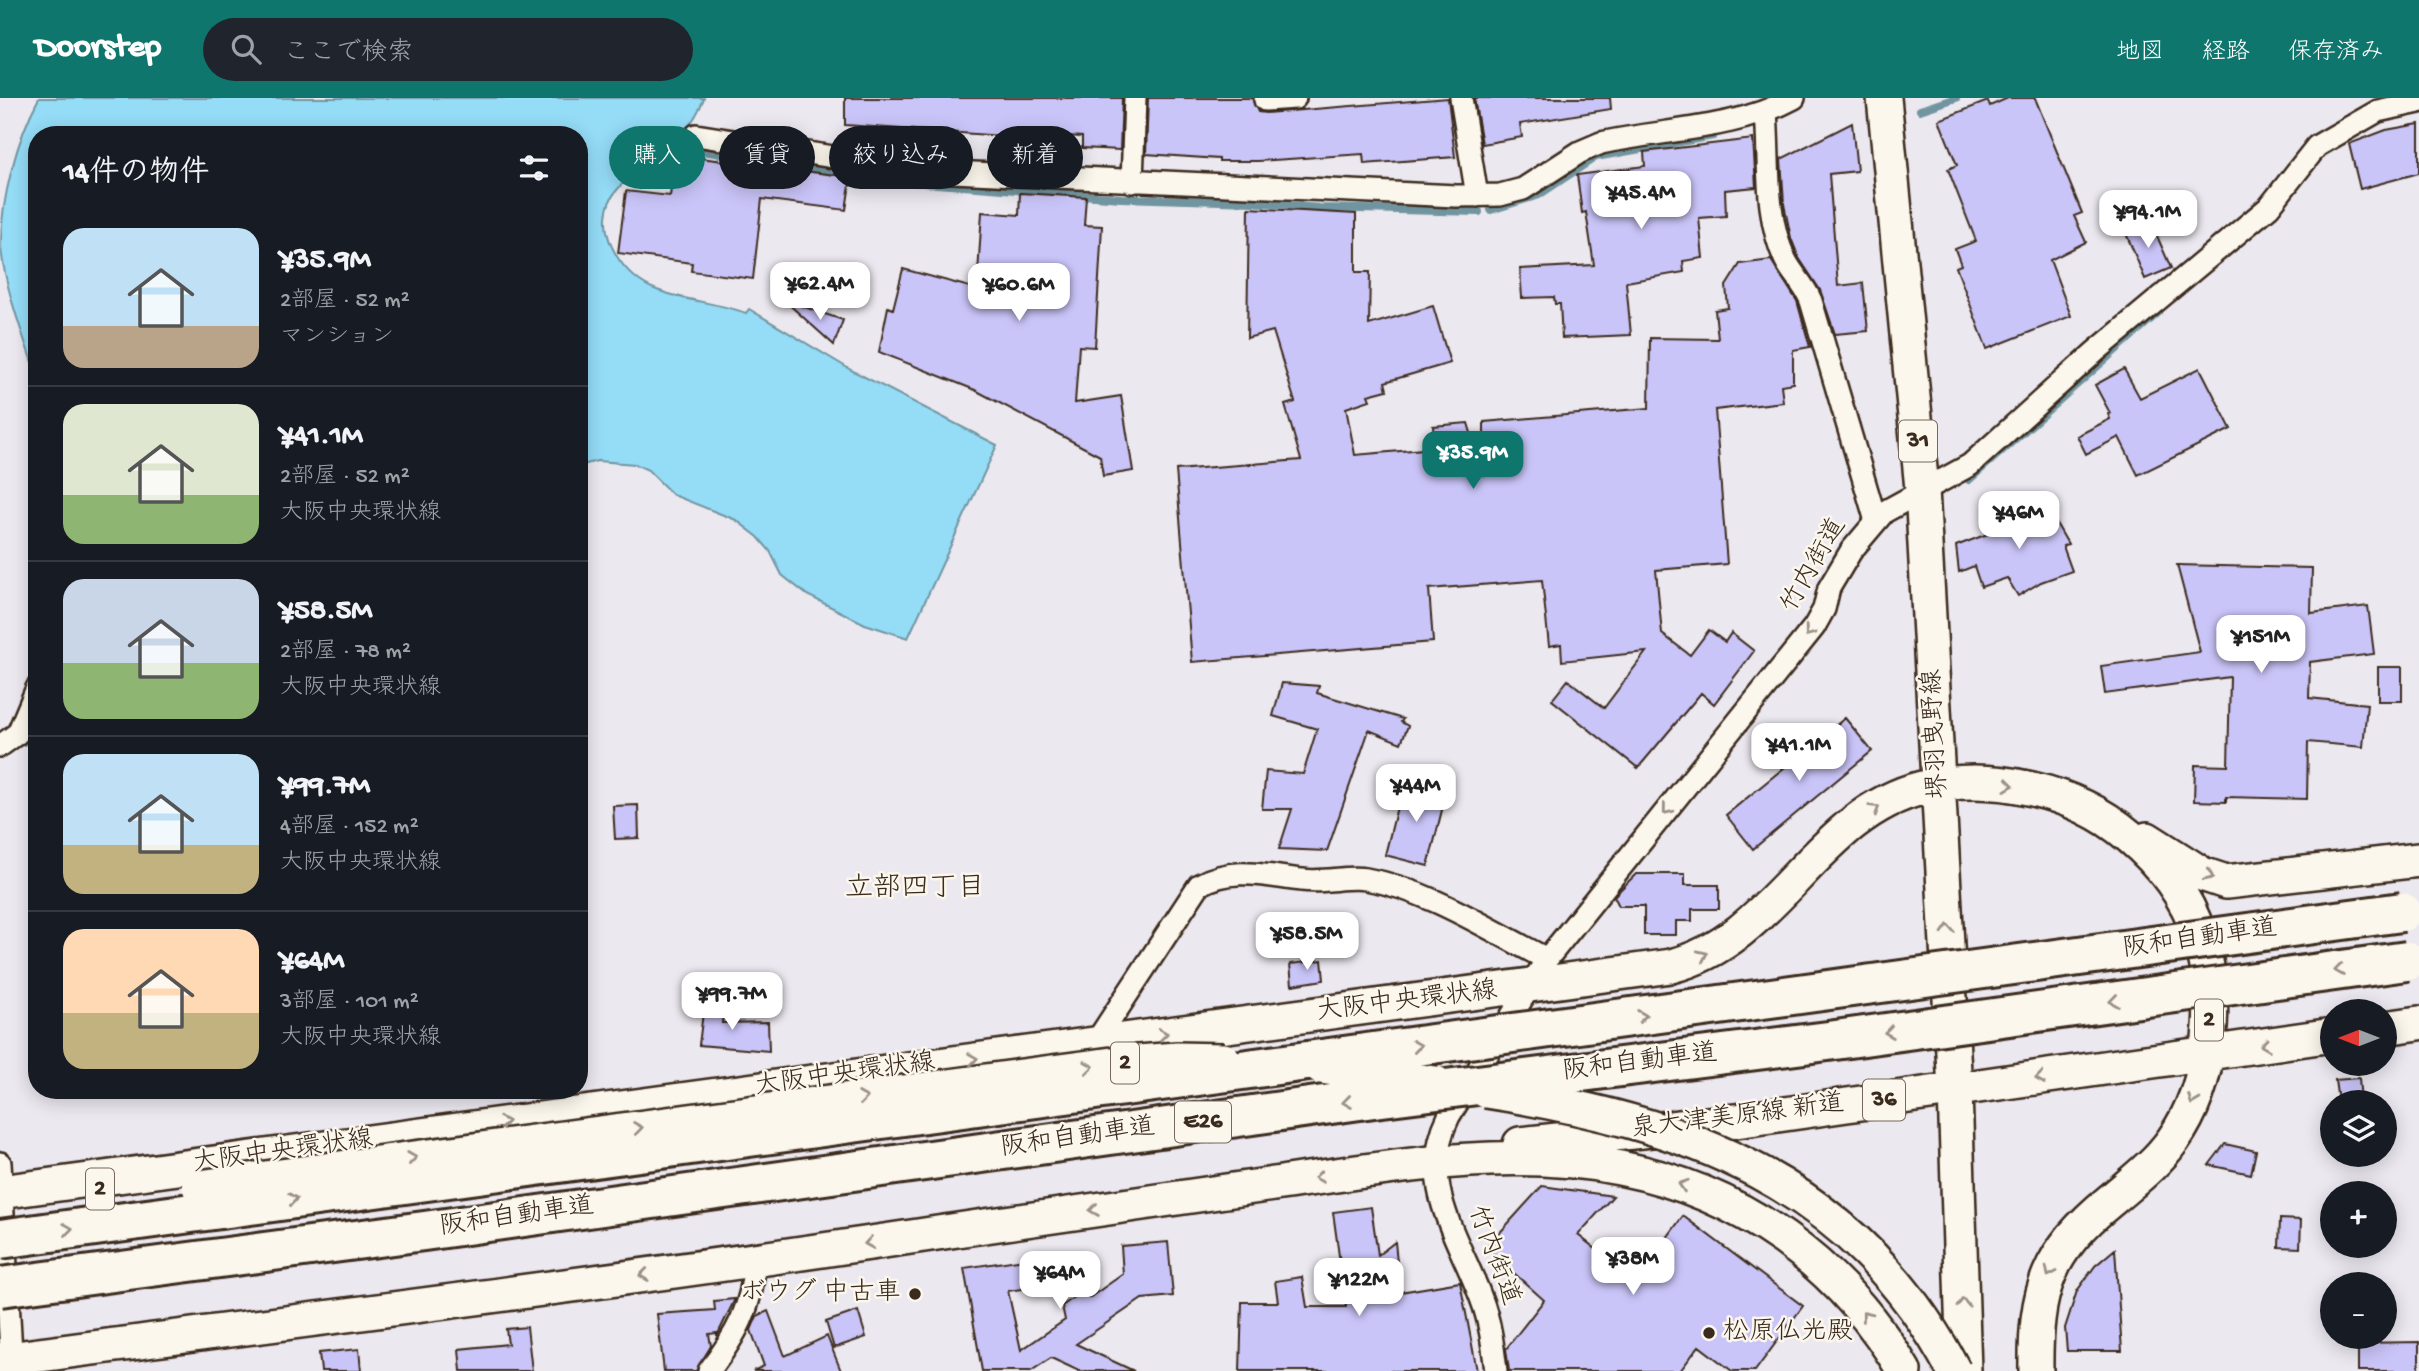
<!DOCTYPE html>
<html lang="ja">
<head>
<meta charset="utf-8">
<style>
	body { margin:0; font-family:"Gochi Hand","Klee One",sans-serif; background:#20242c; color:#f1f3f6; height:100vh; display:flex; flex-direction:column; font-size:26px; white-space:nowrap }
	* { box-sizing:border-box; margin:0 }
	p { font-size:23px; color:#9ea1a6 }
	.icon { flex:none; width:38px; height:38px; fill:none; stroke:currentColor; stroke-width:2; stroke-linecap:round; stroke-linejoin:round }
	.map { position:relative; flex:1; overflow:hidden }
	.details { position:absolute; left:28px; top:28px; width:560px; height:973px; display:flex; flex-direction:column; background:#171b24; border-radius:28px; box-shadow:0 4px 18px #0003 }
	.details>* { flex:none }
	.banner { position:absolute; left:609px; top:28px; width:665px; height:63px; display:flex; gap:14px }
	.needle { width:46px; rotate:270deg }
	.buttons { position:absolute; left:2320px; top:901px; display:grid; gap:14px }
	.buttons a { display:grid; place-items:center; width:77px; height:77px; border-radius:50%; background:#171b24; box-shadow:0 4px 18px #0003; font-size:35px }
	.price { position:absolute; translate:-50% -60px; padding:0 16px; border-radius:14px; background:#fff; color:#222; font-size:23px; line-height:46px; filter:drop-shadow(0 2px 4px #0008) }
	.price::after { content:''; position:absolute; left:50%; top:42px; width:21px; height:16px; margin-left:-10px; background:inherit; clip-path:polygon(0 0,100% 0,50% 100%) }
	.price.active { background:#0f766e; color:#fff }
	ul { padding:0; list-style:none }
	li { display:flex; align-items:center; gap:21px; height:175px; padding:0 35px }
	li+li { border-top:2px solid #363941 }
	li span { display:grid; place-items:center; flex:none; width:196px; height:140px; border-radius:21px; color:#555 }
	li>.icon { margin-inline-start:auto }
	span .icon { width:84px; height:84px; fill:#fffc; stroke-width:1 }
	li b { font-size:30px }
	h2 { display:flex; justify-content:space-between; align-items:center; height:84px; padding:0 35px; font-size:30px }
	.pill { padding:0 24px; border-radius:32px; background:#171b24; box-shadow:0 4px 18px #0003; font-size:24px; line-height:63px }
	.pill.active { background:#0f766e; color:#fff }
	header { display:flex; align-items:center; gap:42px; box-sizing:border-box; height:98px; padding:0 35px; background:#0f766e; color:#fff }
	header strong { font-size:33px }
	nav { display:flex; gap:38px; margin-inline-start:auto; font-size:24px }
	.search { width:490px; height:63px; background:#20242c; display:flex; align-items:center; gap:18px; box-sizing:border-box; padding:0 24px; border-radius:38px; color:#9ea1a6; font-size:26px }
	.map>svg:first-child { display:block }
	.water { fill:#95dcf7; stroke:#7195a0; stroke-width:2 }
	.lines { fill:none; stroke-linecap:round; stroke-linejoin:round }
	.stream { stroke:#7195a0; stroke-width:8 }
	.building { fill:#cac5f8; stroke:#3b2a1e; stroke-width:2 }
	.street-casing { stroke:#3b2a1e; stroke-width:26 }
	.primary-casing { stroke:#3b2a1e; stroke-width:38 }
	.street { stroke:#fbf7ec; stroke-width:21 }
	.primary { stroke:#fbf7ec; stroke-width:33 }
	.primary-bridge-casing { stroke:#3b2a1e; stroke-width:38; stroke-linecap:butt }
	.highway-bridge-casing { stroke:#3b2a1e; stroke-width:44; stroke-linecap:butt }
	.primary-bridge { stroke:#fbf7ec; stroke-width:33 }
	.highway-bridge { stroke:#fbf7ec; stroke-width:38 }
	.oneway { stroke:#9b9085 }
	.poi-dot { fill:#3b2a1e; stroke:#fbf7ec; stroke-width:2.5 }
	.labels { text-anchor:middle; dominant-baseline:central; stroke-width:5; stroke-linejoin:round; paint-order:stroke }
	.shield { fill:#fbf7ec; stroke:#75685c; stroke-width:2 }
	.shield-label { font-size:24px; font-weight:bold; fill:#3b2a1e }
	.street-label { font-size:26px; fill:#3b2a1e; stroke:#fbf7ec }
	.poi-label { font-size:26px; fill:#3b2a1e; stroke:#fbf7ec; text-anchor:end }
	.neighbourhood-label { font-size:28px; fill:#3b2a1e; stroke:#fbf7ec }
</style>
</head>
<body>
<header>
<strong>Doorstep</strong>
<div class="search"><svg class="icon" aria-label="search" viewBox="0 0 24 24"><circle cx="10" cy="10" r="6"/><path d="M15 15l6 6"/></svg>ここで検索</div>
<nav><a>地図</a><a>経路</a><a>保存済み</a></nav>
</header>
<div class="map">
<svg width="2419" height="1273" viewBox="0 0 2419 1273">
	<rect width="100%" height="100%" fill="#ece8f0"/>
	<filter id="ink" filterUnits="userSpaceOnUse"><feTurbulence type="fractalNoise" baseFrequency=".0143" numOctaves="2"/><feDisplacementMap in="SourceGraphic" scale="14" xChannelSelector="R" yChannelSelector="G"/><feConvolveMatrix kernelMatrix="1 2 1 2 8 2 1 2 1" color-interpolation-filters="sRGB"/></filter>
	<g filter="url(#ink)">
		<path class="water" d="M 39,0 L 704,0 C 687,48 646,57 617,92 C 589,125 619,176 652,190 C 681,203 716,204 746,215 L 749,211 L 851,272 L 997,347 L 908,540 L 865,526 L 807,497 L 782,477 L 770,453 L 758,439 L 736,422 L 673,397 L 648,372 L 635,366 L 597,363 L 579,368 L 579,37 L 37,37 L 37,279 C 24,240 5,191 1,150 C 0,104 17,40 39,0 Z"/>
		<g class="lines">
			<path class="stream" d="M 1920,12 L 1956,0
				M 671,48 L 874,80
				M 897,83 L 1121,100 L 1253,104 L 1319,110 L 1479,114
				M 1491,112 L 1539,97 L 1596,59 L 1713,38
				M 1969,382 L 2159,214
				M 12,646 L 37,641"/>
		</g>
		<path class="building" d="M 845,0 L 1122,0 L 1120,52 L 1082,50 L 1082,39 L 1004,34 L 1003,38 L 845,27 Z
			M 1148,0 L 1252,0 L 1258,14 L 1266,15 L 1448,0 L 1455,59 L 1364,66 L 1363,56 L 1258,63 L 1219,63 L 1219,61 L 1146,56 Z
			M 1474,0 L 1610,0 L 1611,11 L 1520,26 L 1522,39 L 1482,46 Z
			M 2008,0 L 2035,0 L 2082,115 L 2074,118 L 2086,144 L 2050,162 L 2071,218 L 1987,251 L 1956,169 L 1961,167 L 1955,151 L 1976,143 L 1948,71 L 1957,67 L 1939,22 L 1988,3 L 1990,8 Z
			M 1852,25 L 1857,73 L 1829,76 L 1838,188 L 1863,185 L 1868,233 L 1835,236 L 1820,192 L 1799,160 L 1791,140 L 1784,106 L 1781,61 Z
			M 2419,26 L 2419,75 L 2360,91 L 2349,46 L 2386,32 Z
			M 1753,41 L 1756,89 L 1725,92 L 1726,118 L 1699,120 L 1703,160 L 1683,163 L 1684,174 L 1626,184 L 1631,237 L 1562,240 L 1560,206 L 1555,206 L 1554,199 L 1522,200 L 1520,171 L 1594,167 L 1586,114 L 1582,115 L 1577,77 L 1645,68 L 1644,54 Z
			M 676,57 L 851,79 L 846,112 L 762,101 L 753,181 L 691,173 L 692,165 L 618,155 L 626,93 L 670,98 Z
			M 1020,95 L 1086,99 L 1084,127 L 1102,128 L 1095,249 L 1079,248 L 1075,305 L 1121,298 L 1133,373 L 1103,378 L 1100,358 L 975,292 L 879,254 L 888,209 L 893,211 L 903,171 L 977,191 L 982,114 L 1019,117 Z
			M 1249,110 L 1356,116 L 1356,174 L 1370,174 L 1369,227 L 1433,208 L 1450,265 L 1385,284 L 1387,292 L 1368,297 L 1370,302 L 1346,310 L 1355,357 L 1435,350 L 1433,328 L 1468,325 L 1484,378 L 1484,324 L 1649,310 L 1650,240 L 1718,241 L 1715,212 L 1728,210 L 1726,188 L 1740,166 L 1771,162 L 1797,203 L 1810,249 L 1793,252 L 1793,285 L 1781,287 L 1783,304 L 1715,312 L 1727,466 L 1656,472 L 1662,536 L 1690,557 L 1709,532 L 1725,544 L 1731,535 L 1754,553 L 1714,606 L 1701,595 L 1638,670 L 1552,602 L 1568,582 L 1604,610 L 1646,554 L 1562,563 L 1561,546 L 1549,548 L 1542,482 L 1429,491 L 1433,544 L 1192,564 L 1176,372 L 1301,362 L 1285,307 L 1295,304 L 1273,233 L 1247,240 Z
			M 2150,122 L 2171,170 L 2145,181 L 2125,133 Z
			M 784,202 L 843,222 L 834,247 Z
			M 2200,270 L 2231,331 L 2138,377 L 2119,339 L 2086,356 L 2077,338 L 2110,321 L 2108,316 L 2110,315 L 2095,287 L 2124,271 L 2140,300 Z
			M 2041,399 L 2068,446 L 2063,448 L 2072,473 L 2041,484 L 2018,498 L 2007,480 L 1981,489 L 1974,468 L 1959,474 L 1956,448 L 2014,426 L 2009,418 Z
			M 2177,467 L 2312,470 L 2311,515 L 2368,508 L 2374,556 L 2310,564 L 2309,600 L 2367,606 L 2363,649 L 2308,644 L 2307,701 L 2226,699 L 2226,704 L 2194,703 L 2195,667 L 2228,668 L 2230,579 L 2105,596 L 2101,568 L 2200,554 Z
			M 2378,569 L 2402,569 L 2402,603 L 2378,603 Z
			M 1282,585 L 1319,588 L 1317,595 L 1403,621 L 1401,624 L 1408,628 L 1401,645 L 1369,632 L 1327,753 L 1279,751 L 1292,711 L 1262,711 L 1266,673 L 1303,676 L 1317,631 L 1273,618 Z
			M 1845,620 L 1872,653 L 1753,751 L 1726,717 Z
			M 1403,685 L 1446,696 L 1428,768 L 1385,757 Z
			M 638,707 L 639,740 L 615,741 L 613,708 Z
			M 1636,776 L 1685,776 L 1685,787 L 1719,787 L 1719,811 L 1692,811 L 1692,823 L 1676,823 L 1676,837 L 1644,837 L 1644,808 L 1619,808 L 1614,798 Z
			M 1322,862 L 1324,882 L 1292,887 L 1290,866 Z
			M 704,906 L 724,909 L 722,925 L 768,924 L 769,953 L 699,947 Z
			M 2359,980 L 2361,1003 L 2338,1004 L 2335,982 Z
			M 2225,1046 L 2256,1053 L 2251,1076 L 2209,1067 Z
			M 1542,1088 L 1613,1098 L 1578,1137 L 1636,1182 L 1683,1118 L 1803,1208 L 1755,1273 L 1732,1273 L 1699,1248 L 1680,1273 L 1509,1273 L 1506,1251 L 1544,1202 L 1486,1150 Z
			M 1371,1109 L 1378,1157 L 1395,1144 L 1400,1194 L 1460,1184 L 1477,1273 L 1240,1273 L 1242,1204 L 1278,1204 L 1275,1183 L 1302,1179 L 1307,1209 L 1346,1209 L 1333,1114 Z
			M 2280,1121 L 2301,1122 L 2300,1150 L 2279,1149 Z
			M 1168,1144 L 1173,1198 L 1142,1201 L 1076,1246 L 1134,1273 L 1079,1273 L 1051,1260 L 1031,1273 L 982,1273 L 964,1170 L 1031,1160 L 1035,1189 L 1008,1193 L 1021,1252 L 1065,1222 L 1062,1208 L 1083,1193 L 1089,1200 L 1123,1176 L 1121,1148 Z
			M 2115,1151 L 2122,1253 L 2067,1253 L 2065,1230 L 2077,1193 L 2095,1168 Z
			M 735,1201 L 717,1238 L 717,1235 L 709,1236 L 711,1248 L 696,1273 L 664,1273 L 657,1216 L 715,1212 L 714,1203 Z
			M 768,1213 L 785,1258 L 827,1238 L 841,1273 L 753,1273 L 764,1268 L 751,1232 L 757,1218 Z
			M 858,1213 L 866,1239 L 834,1250 L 826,1224 Z
			M 527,1229 L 532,1273 L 461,1273 L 459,1251 L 508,1246 L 506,1231 Z
			M 2419,1244 L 2419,1273 L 2358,1273 L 2358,1245 Z
			M 359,1251 L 361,1273 L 321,1273 L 319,1255 Z"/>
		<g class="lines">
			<defs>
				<path id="street" d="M 1461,0 L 1477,98
					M 1265,2 L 1295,0
					M 1766,14 C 1770,62 1764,116 1785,161 C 1792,176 1805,187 1811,203 L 1876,423
					M 696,37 L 877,66 L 953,74 L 1456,98 L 1500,97 L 1523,91 L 1580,54 L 1601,45 C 1665,31 1735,32 1794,0
					M 1132,84 L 1135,0
					M 0,648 L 18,635 L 37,590
					M 1096,944 L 1199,787 C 1234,768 1265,778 1302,782 C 1324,785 1346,778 1366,781 C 1430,792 1489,832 1547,861
					M 0,1065 L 12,1271
					M 709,1273 C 735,1239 754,1207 754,1163
					M 1496,1273 C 1493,1248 1490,1223 1481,1200 C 1458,1138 1416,1084 1449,1018 L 1547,861 L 1814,529 L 1824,511 L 1829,490 L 1851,453 L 1884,414 L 1970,367 L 2095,254 L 2269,109 L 2317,48 L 2378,13 L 2419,4"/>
				<path id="primary" d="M 1884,0 L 1922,391 L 1955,992 L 1964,1273
					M 2147,741 L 2202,776 L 2226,784 L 2419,762
					M 2385,930 L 2419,925
					M 1520,1046 L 1736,1023 L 2333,937
					M 0,1094 L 1671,868 C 1777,842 1816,716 1922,690 C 1991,674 2075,692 2129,738 C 2160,764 2186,797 2199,836 C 2220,900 2213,986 2173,1042 C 2156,1066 2133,1083 2111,1102 C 2047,1154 2035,1192 2036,1273
					M 0,1262 C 321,1220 643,1180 964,1131 C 1070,1115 1176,1100 1281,1085 C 1392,1069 1509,1048 1620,1070 C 1742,1094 1842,1166 1904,1273"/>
			</defs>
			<use href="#street" class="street-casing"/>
			<use href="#primary" class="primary-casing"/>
			<use href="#street" class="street"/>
			<use href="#primary" class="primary"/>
			<defs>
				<path id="primary-bridge" d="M 1320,969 L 1436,985
					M 1486,993 C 1687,1024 1854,1083 1954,1273
					M 199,1089 L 1112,966 L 1177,961 L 1224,962"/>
				<path id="highway-bridge" d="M 0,1141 L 2402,814
					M 0,1189 L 424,1133 L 1374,1000 L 1828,943 L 2407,863"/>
			</defs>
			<use href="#primary-bridge" class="primary-bridge-casing"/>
			<use href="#highway-bridge" class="highway-bridge-casing"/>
			<use href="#primary-bridge" class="primary-bridge"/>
			<use href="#highway-bridge" class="highway-bridge"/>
		</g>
		<defs><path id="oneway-chevron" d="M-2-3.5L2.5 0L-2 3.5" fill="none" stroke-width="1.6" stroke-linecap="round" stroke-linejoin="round" transform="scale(1.75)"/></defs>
		<g class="oneway">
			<use href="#oneway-chevron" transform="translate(1809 534) rotate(127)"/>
			<use href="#oneway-chevron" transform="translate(2009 687) rotate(7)"/>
			<use href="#oneway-chevron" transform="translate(1875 711) rotate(-32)"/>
			<use href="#oneway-chevron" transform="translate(1667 712) rotate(129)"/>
			<use href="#oneway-chevron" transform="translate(2209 778) rotate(24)"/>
			<use href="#oneway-chevron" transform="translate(1948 831) rotate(-93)"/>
			<use href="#oneway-chevron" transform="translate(1703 857) rotate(-25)"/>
			<use href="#oneway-chevron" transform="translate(2339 872) rotate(172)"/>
			<use href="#oneway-chevron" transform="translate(2114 903) rotate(172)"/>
			<use href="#oneway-chevron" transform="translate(1642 918) rotate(-8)"/>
			<use href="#oneway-chevron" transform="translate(1889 934) rotate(172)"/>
			<use href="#oneway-chevron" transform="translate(1163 936) rotate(-7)"/>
			<use href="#oneway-chevron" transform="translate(2265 947) rotate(172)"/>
			<use href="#oneway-chevron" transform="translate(1417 948) rotate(-8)"/>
			<use href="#oneway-chevron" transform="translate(973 961) rotate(-8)"/>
			<use href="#oneway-chevron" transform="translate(1089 969) rotate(-8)"/>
			<use href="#oneway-chevron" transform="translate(2040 980) rotate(172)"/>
			<use href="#oneway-chevron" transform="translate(863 1000) rotate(-8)"/>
			<use href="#oneway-chevron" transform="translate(2193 1002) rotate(111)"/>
			<use href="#oneway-chevron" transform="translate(1347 1004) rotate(172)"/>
			<use href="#oneway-chevron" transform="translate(504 1024) rotate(-8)"/>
			<use href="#oneway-chevron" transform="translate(638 1030) rotate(-8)"/>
			<use href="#oneway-chevron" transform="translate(412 1060) rotate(-8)"/>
			<use href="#oneway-chevron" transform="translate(1319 1079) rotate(172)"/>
			<use href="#oneway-chevron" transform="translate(1683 1087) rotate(-162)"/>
			<use href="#oneway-chevron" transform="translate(293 1101) rotate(-8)"/>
			<use href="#oneway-chevron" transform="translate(1094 1112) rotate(172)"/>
			<use href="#oneway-chevron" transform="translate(68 1131) rotate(-8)"/>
			<use href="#oneway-chevron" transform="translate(869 1145) rotate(171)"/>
			<use href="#oneway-chevron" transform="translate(2050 1174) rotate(116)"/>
			<use href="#oneway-chevron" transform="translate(644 1177) rotate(173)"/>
			<use href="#oneway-chevron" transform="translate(1963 1205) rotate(-92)"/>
			<use href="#oneway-chevron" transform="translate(1866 1217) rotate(-129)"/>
		</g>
	</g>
	<g class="poi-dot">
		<circle cx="915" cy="1196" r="7"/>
		<circle cx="1709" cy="1235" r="7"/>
	</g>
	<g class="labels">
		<g class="shield">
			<rect x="1899" y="322.5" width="38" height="41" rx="5"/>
			<rect x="2195" y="901.5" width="28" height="41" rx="5"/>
			<rect x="1111" y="944.5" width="28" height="41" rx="5"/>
			<rect x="1863" y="981.5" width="42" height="41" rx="5"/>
			<rect x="1175" y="1003.5" width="56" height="41" rx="5"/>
			<rect x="86" y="1070.5" width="28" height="41" rx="5"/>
		</g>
		<g class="shield-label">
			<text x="1918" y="343">31</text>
			<text x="2209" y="922">2</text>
			<text x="1125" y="965">2</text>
			<text x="1884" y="1002">36</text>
			<text x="1203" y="1024">E26</text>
			<text x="100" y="1091">2</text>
		</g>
		<g class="street-label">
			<text transform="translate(1815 468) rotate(-60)">竹内街道</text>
			<text transform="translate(1937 636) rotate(-93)">堺羽曳野線</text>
			<text transform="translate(2200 842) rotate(-8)">阪和自動車道</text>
			<text transform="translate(1407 905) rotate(-7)">大阪中央環状線</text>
			<text transform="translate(1640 966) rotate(-7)">阪和自動車道</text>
			<text transform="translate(845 978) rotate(-8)">大阪中央環状線</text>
			<text transform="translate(1738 1020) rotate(-7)">泉大津美原線 新道</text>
			<text transform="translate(1078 1041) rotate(-8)">阪和自動車道</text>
			<text transform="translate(283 1055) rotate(-8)">大阪中央環状線</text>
			<text transform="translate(517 1120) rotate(-8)">阪和自動車道</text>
			<text transform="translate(1492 1158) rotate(69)">竹内街道</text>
		</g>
		<g class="poi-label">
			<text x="901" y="1196">ボウグ 中古車</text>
			<text x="1723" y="1235" text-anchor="start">松原仏光殿</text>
		</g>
		<g class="neighbourhood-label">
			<text x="915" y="791">立部四丁目</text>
		</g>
	</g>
</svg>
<div class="buttons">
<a><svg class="needle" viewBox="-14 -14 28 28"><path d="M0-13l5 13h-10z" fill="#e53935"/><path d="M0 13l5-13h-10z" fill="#9ea1a6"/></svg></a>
<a><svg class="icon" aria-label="layers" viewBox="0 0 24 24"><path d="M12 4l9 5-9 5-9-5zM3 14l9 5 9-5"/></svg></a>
<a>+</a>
<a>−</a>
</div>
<b class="price" style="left:1641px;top:133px">¥45.4M</b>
<b class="price" style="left:2148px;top:152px">¥94.1M</b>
<b class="price" style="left:820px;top:224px">¥62.4M</b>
<b class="price" style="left:1019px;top:225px">¥60.6M</b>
<b class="price active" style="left:1473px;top:393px">¥35.9M</b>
<b class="price" style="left:2019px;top:453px">¥46M</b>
<b class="price" style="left:2261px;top:577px">¥151M</b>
<b class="price" style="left:1799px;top:685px">¥41.1M</b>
<b class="price" style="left:1416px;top:726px">¥44M</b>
<b class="price" style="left:1307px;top:874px">¥58.5M</b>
<b class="price" style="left:732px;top:934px">¥99.7M</b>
<b class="price" style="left:1633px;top:1199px">¥38M</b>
<b class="price" style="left:1060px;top:1213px">¥64M</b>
<b class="price" style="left:1359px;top:1220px">¥122M</b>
<div class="banner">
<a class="pill active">購入</a>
<a class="pill">賃貸</a>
<a class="pill">絞り込み</a>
<a class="pill">新着</a>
</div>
<section class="details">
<h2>14件の物件<svg class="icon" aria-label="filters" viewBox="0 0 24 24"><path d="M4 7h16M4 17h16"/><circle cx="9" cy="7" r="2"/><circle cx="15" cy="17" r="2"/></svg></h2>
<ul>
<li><span style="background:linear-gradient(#bfe0f5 70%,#b9a48a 0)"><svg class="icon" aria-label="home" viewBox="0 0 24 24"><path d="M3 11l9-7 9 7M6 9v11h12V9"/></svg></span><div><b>¥35.9M</b><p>2部屋 · 52 m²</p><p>マンション</p></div></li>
<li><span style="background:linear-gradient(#dfe7d0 65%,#8fb573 0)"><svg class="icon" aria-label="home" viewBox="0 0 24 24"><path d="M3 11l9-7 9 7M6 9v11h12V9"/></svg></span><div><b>¥41.1M</b><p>2部屋 · 52 m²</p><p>大阪中央環状線</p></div></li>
<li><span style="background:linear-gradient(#c9d6e8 60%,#8fb573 0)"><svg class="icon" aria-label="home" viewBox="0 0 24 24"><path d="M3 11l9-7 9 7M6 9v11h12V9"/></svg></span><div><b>¥58.5M</b><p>2部屋 · 78 m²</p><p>大阪中央環状線</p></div></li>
<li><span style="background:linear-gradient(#bfe0f5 65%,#c2b280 0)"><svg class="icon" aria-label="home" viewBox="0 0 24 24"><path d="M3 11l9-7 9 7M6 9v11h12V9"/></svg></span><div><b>¥99.7M</b><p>4部屋 · 152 m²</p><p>大阪中央環状線</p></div></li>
<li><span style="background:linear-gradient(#ffd9b3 60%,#c2b280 0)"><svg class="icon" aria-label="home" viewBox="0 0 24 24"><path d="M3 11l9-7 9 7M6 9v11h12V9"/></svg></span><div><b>¥64M</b><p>3部屋 · 101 m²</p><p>大阪中央環状線</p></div></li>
</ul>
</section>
</div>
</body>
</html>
